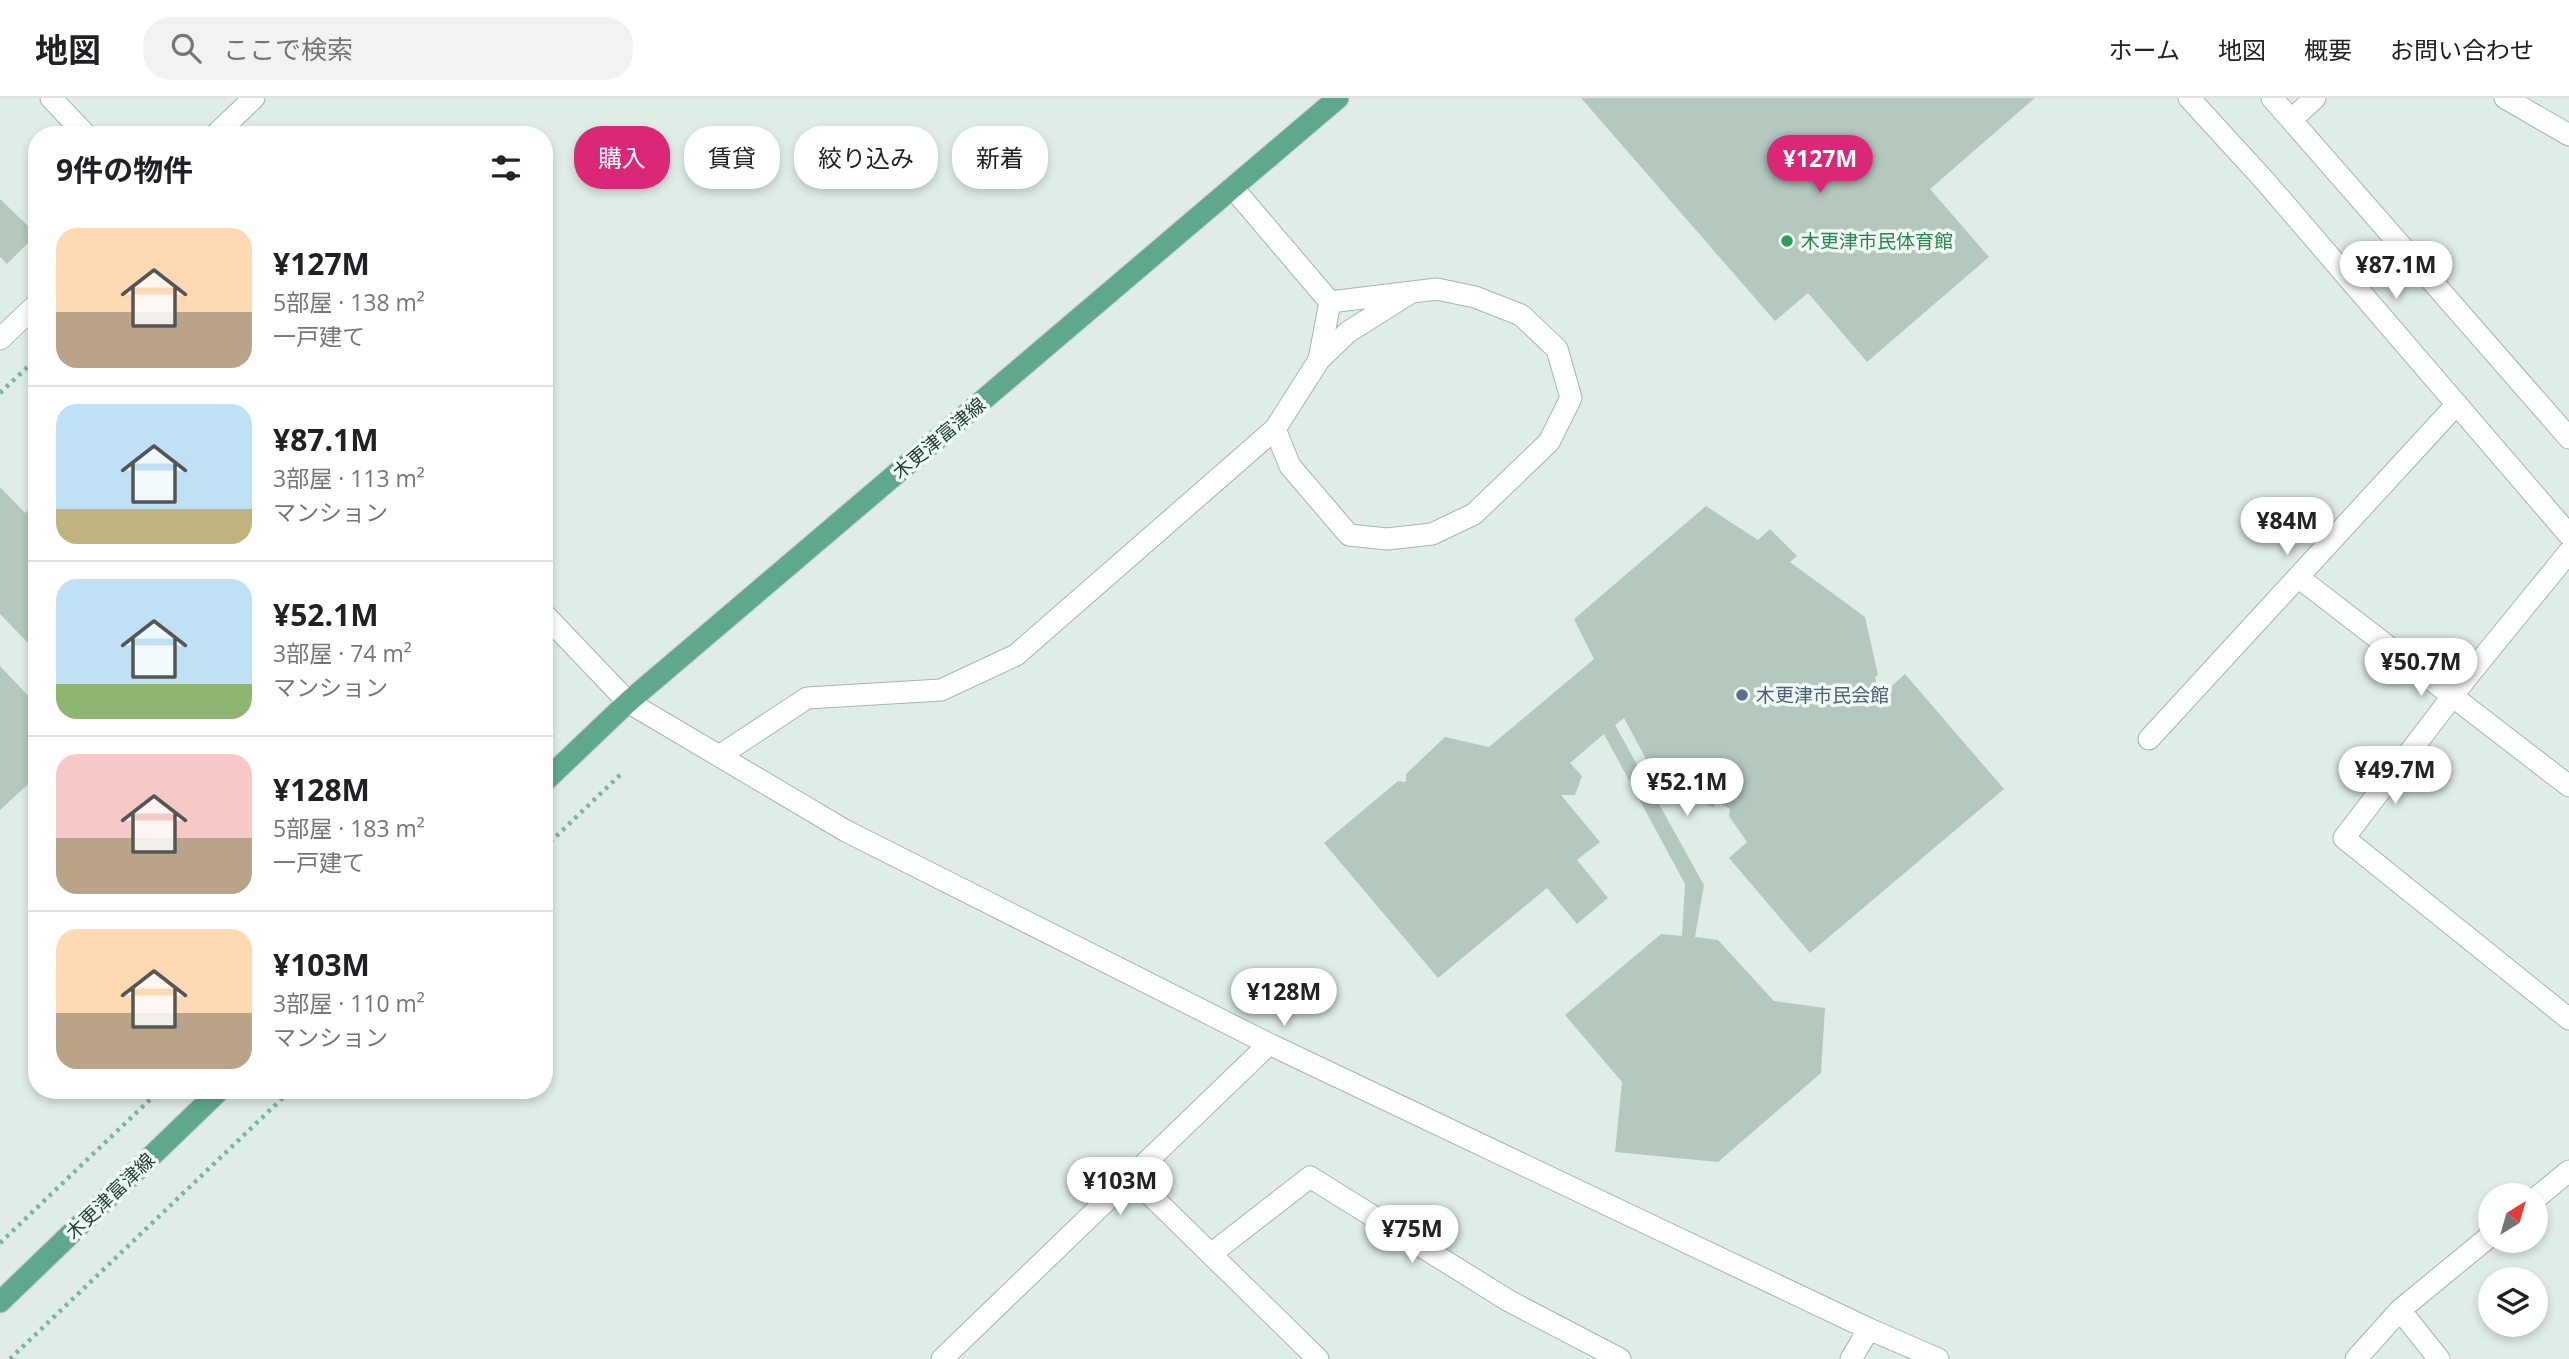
<!DOCTYPE html>
<html lang="ja">
<head>
<meta charset="utf-8">
<style>
	body { margin:0; font-family:"Open Sans","Noto Sans JP",sans-serif; background:#f2f2f2; color:#202124; height:100vh; display:flex; flex-direction:column; font-size:26px; white-space:nowrap }
	* { box-sizing:border-box; margin:0 }
	p { font-size:23px; color:#757577 }
	.icon { flex:none; width:38px; height:38px; fill:none; stroke:currentColor; stroke-width:2; stroke-linecap:round; stroke-linejoin:round }
	.map { position:relative; flex:1; overflow:hidden }
	.details { position:absolute; left:28px; top:28px; width:525px; height:973px; display:flex; flex-direction:column; background:#fff; border-radius:28px; box-shadow:0 4px 10px #0003 }
	.details>* { flex:none }
	.hud { position:absolute; left:574px; top:28px; width:665px; height:63px; display:flex; gap:14px }
	.needle { width:46px; rotate:37deg }
	.fabs { position:absolute; left:2478px; top:1085px; display:grid; gap:14px }
	.fabs a { display:grid; place-items:center; width:70px; height:70px; border-radius:50%; background:#fff; box-shadow:0 4px 10px #0003; font-size:35px }
	.price { position:absolute; translate:-50% -60px; padding:0 16px; border-radius:24px; background:#fff; color:#222; font-size:23px; line-height:46px; filter:drop-shadow(0 2px 4px #0008) }
	.price::after { content:''; position:absolute; left:50%; top:42px; width:21px; height:16px; margin-left:-10px; background:inherit; clip-path:polygon(0 0,100% 0,50% 100%) }
	.price.active { background:#db2777; color:#fff }
	ul { padding:0; list-style:none }
	li { display:flex; align-items:center; gap:21px; height:175px; padding:0 28px }
	li+li { border-top:2px solid #e0e0e0 }
	li span { display:grid; place-items:center; flex:none; width:196px; height:140px; border-radius:21px; color:#555 }
	li>.icon { margin-inline-start:auto }
	span .icon { width:84px; height:84px; fill:#fffc; stroke-width:1 }
	li b { font-size:30px }
	h2 { display:flex; justify-content:space-between; align-items:center; height:84px; padding:0 28px; font-size:30px }
	.pill { padding:0 24px; border-radius:28px; background:#fff; box-shadow:0 4px 10px #0003; font-size:24px; line-height:63px }
	.pill.active { background:#db2777; color:#fff }
	header { display:flex; align-items:center; gap:42px; box-sizing:border-box; height:98px; padding:0 35px; background:#fff; border-bottom:2px solid #e0e0e0 }
	header strong { font-size:33px }
	nav { display:flex; gap:38px; margin-inline-start:auto; font-size:24px }
	.search { width:490px; height:63px; background:#f2f2f2; display:flex; align-items:center; gap:18px; box-sizing:border-box; padding:0 24px; border-radius:28px; color:#757577; font-size:26px }
	.map>svg:first-child { display:block }
	.building { fill:#b5c8be }
	.lines { fill:none; stroke-linecap:round; stroke-linejoin:round }
	.minor-casing { stroke:#a2b6ad; stroke-width:23 }
	.major-casing { stroke:#c0cac6; stroke-width:23 }
	.path { stroke:#7db49c; stroke-width:4.5; stroke-dasharray:3.5 5; stroke-linecap:butt }
	.minor { stroke:#fff; stroke-width:21 }
	.major { stroke:#60a88c; stroke-width:21 }
	.leisure-dot { fill:#2e9e5b; stroke:#f1f9f4; stroke-width:2.5 }
	.service-dot { fill:#5c6f8a; stroke:#f1f9f4; stroke-width:2.5 }
	.labels { text-anchor:middle; dominant-baseline:central; stroke-width:7; stroke-linejoin:round; paint-order:stroke }
	.leisure-label { font-size:19px; fill:#27864d; stroke:#f1f9f4; text-anchor:start }
	.street-label { font-size:19px; fill:#1f4033; stroke:#f1f9f4 }
	.service-label { font-size:19px; fill:#4e5e75; stroke:#f1f9f4; text-anchor:start }
</style>
</head>
<body>
<header>
<strong>地図</strong>
<div class="search"><svg class="icon" aria-label="search" viewBox="0 0 24 24"><circle cx="10" cy="10" r="6"/><path d="M15 15l6 6"/></svg>ここで検索</div>
<nav><a>ホーム</a><a>地図</a><a>概要</a><a>お問い合わせ</a></nav>
</header>
<div class="map">
<svg width="2569" height="1261" viewBox="0 0 2569 1261">
	<rect width="100%" height="100%" fill="#e0ede6"/>
	<path class="building" d="M 1581,0 L 2035,0 L 1930,91 L 1989,159 L 1867,264 L 1808,195 L 1775,223 Z
		M 0,101 L 28,128 L 32,124 L 37,128 L 37,136 L 7,166 L 0,159 Z
		M 0,389 L 25,415 L 37,404 L 37,542 L 31,548 L 0,516 Z
		M 1706,408 L 1758,442 L 1770,431 L 1797,458 L 1790,464 L 1865,519 L 1878,577 L 1875,579 L 1877,587 L 1887,592 L 1905,576 L 2004,691 L 1810,855 L 1729,760 L 1747,744 L 1729,718 L 1730,711 L 1717,704 L 1713,709 L 1661,689 L 1624,620 L 1615,627 L 1704,787 L 1695,839 L 1718,842 L 1774,903 L 1825,910 L 1821,975 L 1718,1064 L 1615,1054 L 1622,984 L 1565,917 L 1661,836 L 1682,838 L 1685,786 L 1604,636 L 1570,665 L 1582,678 L 1575,697 L 1561,697 L 1600,744 L 1577,762 L 1608,800 L 1577,826 L 1547,790 L 1438,880 L 1324,745 L 1398,683 L 1406,684 L 1406,676 L 1445,639 L 1489,649 L 1594,561 L 1574,521 Z
		M 0,568 L 37,607 L 37,678 L 0,712 Z"/>
	<g class="lines">
		<defs>
			<path id="minor" d="M 51,0 L 86,37
				M 2189,0 L 2265,83 L 2569,437
				M 2272,0 L 2569,340
				M 2505,0 L 2569,37
				M 2291,22 L 2315,0
				M 215,37 L 254,0
				M 0,241 L 37,206
				M 1319,262 L 1348,234 L 1410,195
				M 1275,331 L 1290,368 L 1349,437 L 1387,441 L 1432,436 L 1474,416 L 1549,344 L 1571,300 L 1557,251 L 1521,217 L 1475,199 L 1437,191 L 1330,204
				M 2569,454 L 2468,578 L 2344,740 L 2569,921
				M 2298,479 L 2569,688
				M 544,516 L 628,604 L 846,733 L 1269,946 L 1869,1231 L 1938,1261
				M 2149,641 L 2457,306
				M 719,658 L 807,600 L 941,592 L 1016,557 L 1275,331 L 1319,262 L 1330,204 L 1233,90
				M 1131,1078 L 1318,1261
				M 2536,1100 L 2569,1073
				M 1211,1156 L 1310,1079 L 1509,1203 L 1620,1261
				M 2400,1212 L 2439,1261
				M 942,1261 L 1269,946
				M 1851,1261 L 1869,1231
				M 2356,1261 L 2400,1212 L 2490,1138"/>
			<path id="major" d="M 544,684 L 628,604 L 1338,0
				M 0,1204 L 220,992"/>
		</defs>
		<use href="#minor" class="minor-casing"/>
		<use href="#major" class="major-casing"/>
		<path class="path" d="M 0,295 L 37,260
			M 544,750 L 621,676
			M 0,1145 L 160,992
			M 10,1261 L 291,992"/>
		<use href="#minor" class="minor"/>
		<use href="#major" class="major"/>
	</g>
	<circle class="leisure-dot" cx="1787" cy="143" r="7"/>
	<circle class="service-dot" cx="1742" cy="597" r="7"/>
	<g class="labels">
		<g class="leisure-label">
			<text x="1801" y="143">木更津市民体育館</text>
		</g>
		<g class="street-label">
			<text transform="translate(939 340) rotate(-40)">木更津富津線</text>
			<text transform="translate(110 1098) rotate(-44)">木更津富津線</text>
		</g>
		<g class="service-label">
			<text x="1756" y="597">木更津市民会館</text>
		</g>
	</g>
</svg>
<div class="fabs">
<a><svg class="needle" viewBox="-14 -14 28 28"><path d="M0-13l5 13h-10z" fill="#e53935"/><path d="M0 13l5-13h-10z" fill="#757577"/></svg></a>
<a><svg class="icon" aria-label="layers" viewBox="0 0 24 24"><path d="M12 4l9 5-9 5-9-5zM3 14l9 5 9-5"/></svg></a>
</div>
<b class="price active" style="left:1820px;top:97px">¥127M</b>
<b class="price" style="left:2396px;top:203px">¥87.1M</b>
<b class="price" style="left:2287px;top:459px">¥84M</b>
<b class="price" style="left:2421px;top:600px">¥50.7M</b>
<b class="price" style="left:2395px;top:708px">¥49.7M</b>
<b class="price" style="left:1687px;top:720px">¥52.1M</b>
<b class="price" style="left:1284px;top:930px">¥128M</b>
<b class="price" style="left:1120px;top:1119px">¥103M</b>
<b class="price" style="left:1412px;top:1167px">¥75M</b>
<div class="hud">
<a class="pill active">購入</a>
<a class="pill">賃貸</a>
<a class="pill">絞り込み</a>
<a class="pill">新着</a>
</div>
<section class="details">
<h2>9件の物件<svg class="icon" aria-label="filters" viewBox="0 0 24 24"><path d="M4 7h16M4 17h16"/><circle cx="9" cy="7" r="2"/><circle cx="15" cy="17" r="2"/></svg></h2>
<ul>
<li><span style="background:linear-gradient(#ffd9b3 60%,#b9a48a 0)"><svg class="icon" aria-label="home" viewBox="0 0 24 24"><path d="M3 11l9-7 9 7M6 9v11h12V9"/></svg></span><div><b>¥127M</b><p>5部屋 · 138 m²</p><p>一戸建て</p></div></li>
<li><span style="background:linear-gradient(#bfe0f5 75%,#c2b280 0)"><svg class="icon" aria-label="home" viewBox="0 0 24 24"><path d="M3 11l9-7 9 7M6 9v11h12V9"/></svg></span><div><b>¥87.1M</b><p>3部屋 · 113 m²</p><p>マンション</p></div></li>
<li><span style="background:linear-gradient(#bfe0f5 75%,#8fb573 0)"><svg class="icon" aria-label="home" viewBox="0 0 24 24"><path d="M3 11l9-7 9 7M6 9v11h12V9"/></svg></span><div><b>¥52.1M</b><p>3部屋 · 74 m²</p><p>マンション</p></div></li>
<li><span style="background:linear-gradient(#f6c9c9 60%,#b9a48a 0)"><svg class="icon" aria-label="home" viewBox="0 0 24 24"><path d="M3 11l9-7 9 7M6 9v11h12V9"/></svg></span><div><b>¥128M</b><p>5部屋 · 183 m²</p><p>一戸建て</p></div></li>
<li><span style="background:linear-gradient(#ffd9b3 60%,#b9a48a 0)"><svg class="icon" aria-label="home" viewBox="0 0 24 24"><path d="M3 11l9-7 9 7M6 9v11h12V9"/></svg></span><div><b>¥103M</b><p>3部屋 · 110 m²</p><p>マンション</p></div></li>
</ul>
</section>
</div>
</body>
</html>
